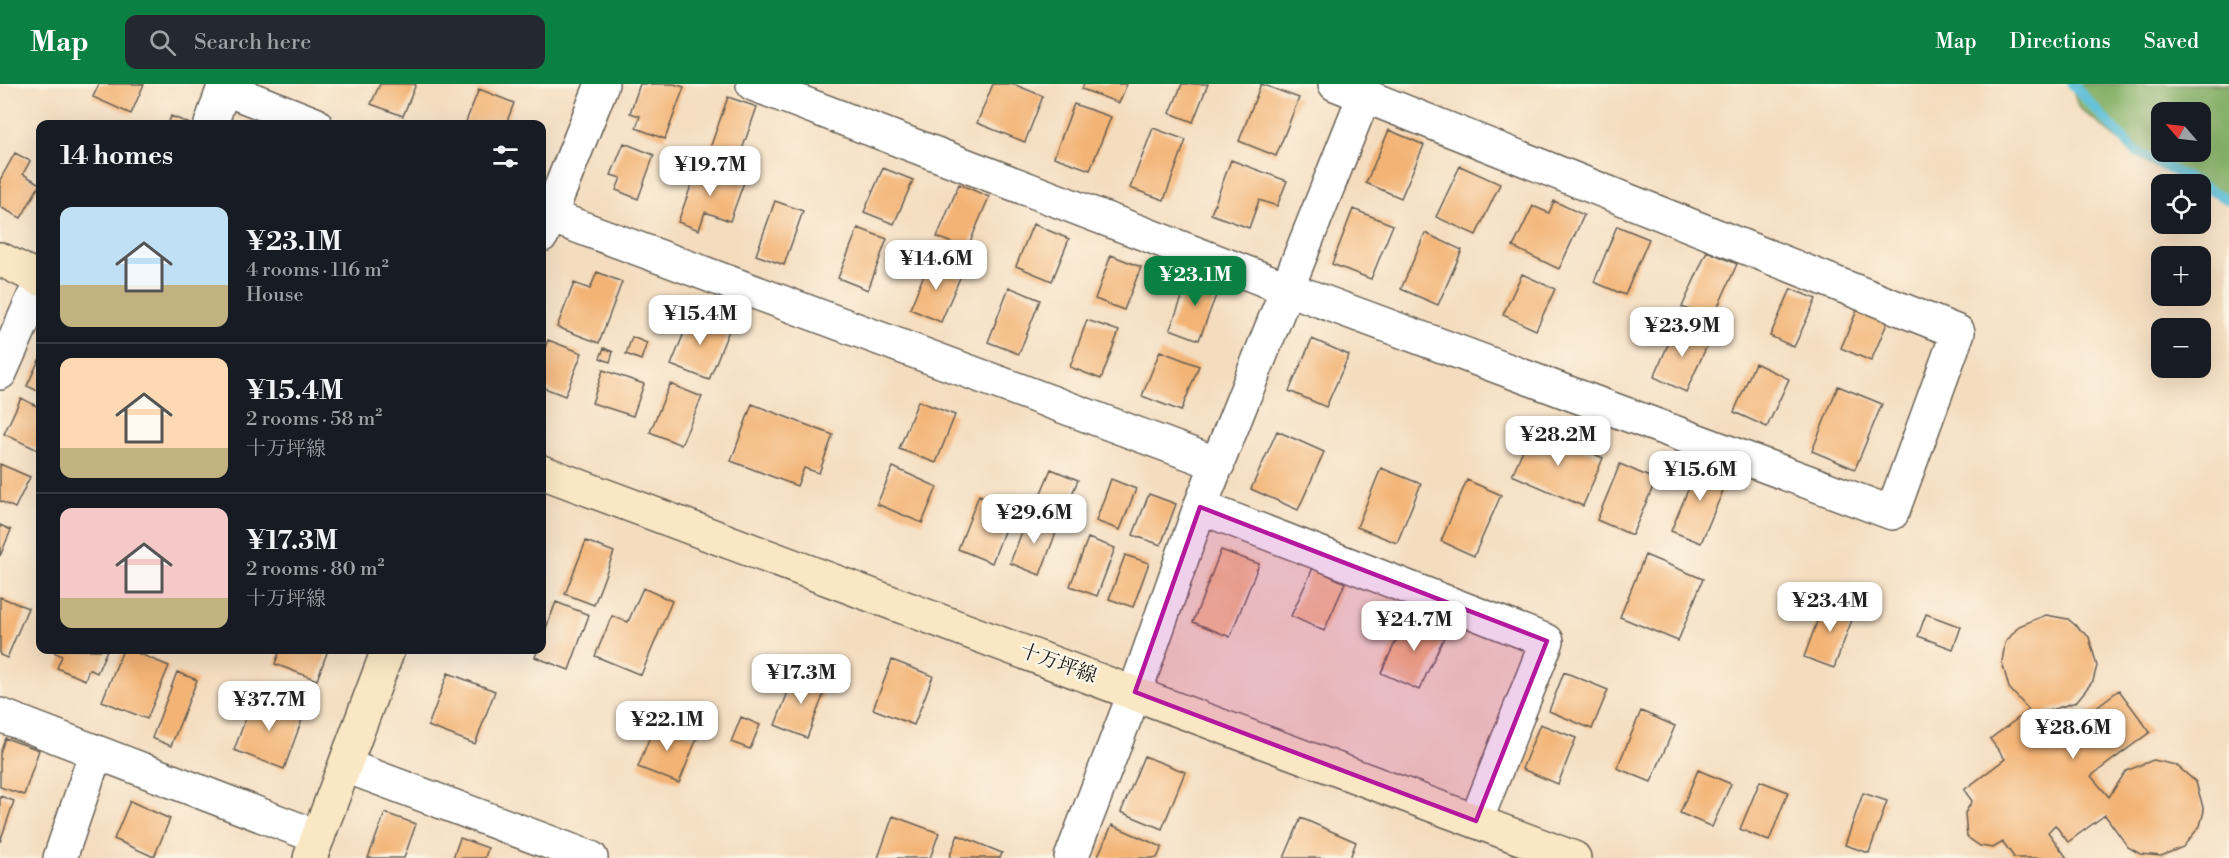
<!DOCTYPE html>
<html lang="en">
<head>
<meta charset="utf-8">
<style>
	body { margin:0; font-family:"Libre Bodoni","Noto Serif JP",serif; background:#242831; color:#f1f3f6; height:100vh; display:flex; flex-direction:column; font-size:22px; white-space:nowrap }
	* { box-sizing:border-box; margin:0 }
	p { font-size:20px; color:#9ea1a6 }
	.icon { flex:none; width:33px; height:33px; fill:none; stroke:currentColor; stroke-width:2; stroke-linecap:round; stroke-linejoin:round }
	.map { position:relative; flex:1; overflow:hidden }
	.drawer { position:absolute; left:36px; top:36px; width:510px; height:534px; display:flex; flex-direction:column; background:#171b24; border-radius:12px; box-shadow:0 6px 24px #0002 }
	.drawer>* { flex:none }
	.needle { width:39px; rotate:298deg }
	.tools { position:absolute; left:2151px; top:18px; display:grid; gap:12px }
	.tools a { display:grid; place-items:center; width:60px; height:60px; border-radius:12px; background:#171b24; box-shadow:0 6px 24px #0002; font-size:30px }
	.price { position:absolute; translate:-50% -51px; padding:0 14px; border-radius:12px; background:#fff; color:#222; font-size:20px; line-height:39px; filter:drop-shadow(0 2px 3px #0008) }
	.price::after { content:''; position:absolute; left:50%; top:36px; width:18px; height:14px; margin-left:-9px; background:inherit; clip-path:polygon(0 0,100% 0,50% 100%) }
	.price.selected { background:#0b8043; color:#fff }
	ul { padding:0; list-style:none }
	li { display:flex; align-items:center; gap:18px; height:150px; padding:0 24px }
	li+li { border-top:2px solid #363941 }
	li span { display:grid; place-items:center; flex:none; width:168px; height:120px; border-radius:12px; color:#555 }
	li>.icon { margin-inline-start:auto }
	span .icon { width:72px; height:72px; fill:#fffc; stroke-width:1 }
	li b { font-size:26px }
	h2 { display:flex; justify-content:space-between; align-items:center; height:72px; padding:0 24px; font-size:26px }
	header { display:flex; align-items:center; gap:36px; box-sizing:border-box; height:84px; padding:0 30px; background:#0b8043; color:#fff }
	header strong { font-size:28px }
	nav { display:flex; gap:33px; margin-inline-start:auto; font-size:21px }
	.search { width:420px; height:54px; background:#242831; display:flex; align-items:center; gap:15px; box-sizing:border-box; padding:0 21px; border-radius:12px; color:#9ea1a6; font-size:22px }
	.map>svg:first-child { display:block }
	.forest { fill:#85b068; stroke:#506642; stroke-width:1.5; fill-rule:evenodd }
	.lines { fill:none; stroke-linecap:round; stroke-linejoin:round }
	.stream { stroke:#5bbfd8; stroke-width:10 }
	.building { fill:#f3b374 }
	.street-casing { stroke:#686055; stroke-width:36 }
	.secondary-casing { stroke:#686055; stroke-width:36 }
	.street { stroke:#fff; stroke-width:33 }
	.secondary { stroke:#fae7c3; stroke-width:33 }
	.marked { fill:#b5179e; fill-opacity:0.2; stroke:#b5179e; stroke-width:4.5; stroke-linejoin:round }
	.labels { text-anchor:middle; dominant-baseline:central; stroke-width:5; stroke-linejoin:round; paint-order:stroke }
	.street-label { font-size:20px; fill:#1c1c1c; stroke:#fcf5e5 }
</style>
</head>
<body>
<header>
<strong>Map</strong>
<div class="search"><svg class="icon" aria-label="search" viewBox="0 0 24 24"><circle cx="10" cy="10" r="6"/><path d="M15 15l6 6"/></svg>Search here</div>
<nav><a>Map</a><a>Directions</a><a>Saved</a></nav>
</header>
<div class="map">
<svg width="2229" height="774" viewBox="0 0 2229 774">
	<rect width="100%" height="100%" fill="#fcf5e5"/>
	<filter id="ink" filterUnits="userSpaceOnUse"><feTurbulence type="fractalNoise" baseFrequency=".0167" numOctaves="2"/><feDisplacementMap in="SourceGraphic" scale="12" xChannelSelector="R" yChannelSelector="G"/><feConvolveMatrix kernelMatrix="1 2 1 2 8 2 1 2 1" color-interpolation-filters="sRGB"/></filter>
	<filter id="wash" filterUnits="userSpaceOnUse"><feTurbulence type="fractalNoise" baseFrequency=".008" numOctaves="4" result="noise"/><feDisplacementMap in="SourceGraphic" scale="24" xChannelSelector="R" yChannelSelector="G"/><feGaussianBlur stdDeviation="1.35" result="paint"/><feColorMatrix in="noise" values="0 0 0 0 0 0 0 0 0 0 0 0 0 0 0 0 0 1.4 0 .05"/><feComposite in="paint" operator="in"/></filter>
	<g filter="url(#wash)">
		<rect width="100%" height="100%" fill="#f4ddbf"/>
		<path class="forest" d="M 2071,0 L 2229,0 L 2229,113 L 2148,80 L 2078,23 ZM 2162,28 L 2200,28 L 2200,68 L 2162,68 Z"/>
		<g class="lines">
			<path class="stream" d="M 2072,0 L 2135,67 L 2199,100
				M 2200,101 L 2229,116"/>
		</g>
		<g id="blocks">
			<path class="building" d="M 99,0 L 144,0 L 131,30 L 93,13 Z
				M 380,0 L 416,0 L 403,32 L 371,20 Z
				M 640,0 L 674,0 L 684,3 L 665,55 L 636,44 L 640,32 L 630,29 Z
				M 993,0 L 1013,0 L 1043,12 L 1025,58 L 977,39 Z
				M 1084,0 L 1127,0 L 1119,19 L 1082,5 Z
				M 1182,0 L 1208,0 L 1193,38 L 1170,29 Z
				M 1261,0 L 1299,14 L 1276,72 L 1239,57 Z
				M 479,5 L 514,19 L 506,40 L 465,40 Z
				M 728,13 L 757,23 L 738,77 L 709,67 Z
				M 1074,20 L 1111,33 L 1090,86 L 1054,73 Z
				M 171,32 L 190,40 L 168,40 Z
				M 1153,44 L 1186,56 L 1164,116 L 1130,104 Z
				M 1389,46 L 1424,61 L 1401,114 L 1366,99 Z
				M 624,59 L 654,71 L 638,115 L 616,106 L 621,94 L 611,91 Z
				M 15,69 L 30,77 L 23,90 L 40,100 L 21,134 L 0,123 L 0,96 Z
				M 1231,76 L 1287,97 L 1277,122 L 1259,116 L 1249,144 L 1211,130 Z
				M 698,82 L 744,98 L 730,137 L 705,128 L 699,146 L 678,138 Z
				M 1460,82 L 1500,100 L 1476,151 L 1436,133 Z
				M 883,84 L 913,96 L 894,140 L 864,128 Z
				M 959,100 L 989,113 L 967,165 L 937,153 Z
				M 775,117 L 803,127 L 784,181 L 756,171 Z
				M 1554,117 L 1584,131 L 1559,185 L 1513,163 L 1533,122 L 1549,129 Z
				M 1353,125 L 1393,141 L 1371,195 L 1332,180 Z
				M 1033,140 L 1069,155 L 1052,197 L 1016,182 Z
				M 1617,142 L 1649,155 L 1625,211 L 1594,198 Z
				M 858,144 L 887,155 L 868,206 L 838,194 Z
				M 1425,149 L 1462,166 L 1438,221 L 1401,205 Z
				M 1707,167 L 1737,180 L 1712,236 L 1682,223 Z
				M 1111,171 L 1141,183 L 1124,226 L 1095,215 Z
				M 930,176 L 962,189 L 941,238 L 910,225 Z
				M 597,188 L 622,198 L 599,259 L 557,243 L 574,199 L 590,205 Z
				M 1191,190 L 1220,201 L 1199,256 L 1170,245 Z
				M 1522,190 L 1555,205 L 1536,246 L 1503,231 Z
				M 1009,203 L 1040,216 L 1019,270 L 988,258 Z
				M 1791,205 L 1816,215 L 1794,263 L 1770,252 Z
				M 1858,224 L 1888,237 L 1871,277 L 1841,264 Z
				M 692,229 L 730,244 L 709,296 L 671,281 Z
				M 1087,236 L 1119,247 L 1101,295 L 1070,283 Z
				M 1677,240 L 1710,255 L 1686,308 L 1654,293 Z
				M 632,253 L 647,259 L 641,276 L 626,270 Z
				M 1312,255 L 1349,271 L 1326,323 L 1289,307 Z
				M 548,256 L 582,269 L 565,312 L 542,303 L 542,272 Z
				M 604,264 L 613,268 L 610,278 L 600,274 Z
				M 1160,267 L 1199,282 L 1181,327 L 1142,312 Z
				M 40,274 L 40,308 L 27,302 Z
				M 1755,279 L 1789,295 L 1767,343 L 1734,328 Z
				M 603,286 L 644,300 L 633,332 L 592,319 Z
				M 670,300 L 702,313 L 681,361 L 650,348 Z
				M 1838,302 L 1882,320 L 1855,385 L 1812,367 Z
				M 21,314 L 40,324 L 40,367 L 4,350 Z
				M 918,317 L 955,331 L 936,379 L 899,365 Z
				M 752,320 L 833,351 L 819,389 L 804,384 L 797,402 L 731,377 Z
				M 1533,343 L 1603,374 L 1583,422 L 1512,391 Z
				M 1277,347 L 1324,368 L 1298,426 L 1251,405 Z
				M 1700,377 L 1730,390 L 1701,459 L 1671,447 Z
				M 0,380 L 30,393 L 15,424 L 0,417 Z
				M 1620,380 L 1656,396 L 1632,451 L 1597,436 Z
				M 893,383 L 937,403 L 922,439 L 877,420 Z
				M 1381,384 L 1421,400 L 1397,459 L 1357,443 Z
				M 1051,385 L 1078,396 L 1065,427 L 1038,416 Z
				M 1111,395 L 1136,405 L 1120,446 L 1096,437 Z
				M 1467,396 L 1501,411 L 1474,472 L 1441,457 Z
				M 1149,410 L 1176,420 L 1161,461 L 1133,451 Z
				M 979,411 L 1013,424 L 992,479 L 958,465 Z
				M 1028,432 L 1058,443 L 1040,491 L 1010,479 Z
				M 0,441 L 11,446 L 0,472 Z
				M 1088,454 L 1115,464 L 1097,512 L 1070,502 Z
				M 586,457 L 614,468 L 594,521 L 565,510 Z
				M 1221,466 L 1259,480 L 1230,553 L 1193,538 Z
				M 1125,471 L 1149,479 L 1133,523 L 1109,515 Z
				M 1645,471 L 1703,495 L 1678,557 L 1620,533 Z
				M 1313,484 L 1345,499 L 1324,547 L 1291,532 Z
				M 643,504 L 672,517 L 641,591 L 595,572 L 612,532 L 628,538 Z
				M 0,513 L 28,524 L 7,574 L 0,571 Z
				M 1826,513 L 1856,525 L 1834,584 L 1804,573 Z
				M 556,518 L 589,531 L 569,586 L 535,573 L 538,566 L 542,566 L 542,555 Z
				M 1409,529 L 1447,547 L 1419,606 L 1381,589 Z
				M 1926,530 L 1961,543 L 1953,565 L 1918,552 Z
				M 2046,531 L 2068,535 L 2089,553 L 2097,582 L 2093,597 L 2076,618 L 2042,629 L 2059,651 L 2119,606 L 2150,648 L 2091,692 L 2109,713 L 2126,687 L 2153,676 L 2176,681 L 2196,698 L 2204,727 L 2200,742 L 2183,763 L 2161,772 L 2140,770 L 2128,763 L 2105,731 L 2068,758 L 2055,741 L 2048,748 L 2067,774 L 2012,774 L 2014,773 L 2003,758 L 1993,764 L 1980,762 L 1967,753 L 1965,729 L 1972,717 L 1964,706 L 2005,675 L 1990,655 L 2029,626 L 2009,604 L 2002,578 L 2005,559 L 2019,542 Z
				M 55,566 L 107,566 L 97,589 L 89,585 L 85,596 L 57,584 L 62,572 L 54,568 Z
				M 123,566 L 130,566 L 169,582 L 147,635 L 102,617 Z
				M 280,566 L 328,566 L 317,596 L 275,580 Z
				M 892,576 L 933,592 L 914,641 L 873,625 Z
				M 177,588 L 197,596 L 171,662 L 152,654 Z
				M 796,588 L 827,601 L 807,654 L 775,641 Z
				M 1564,588 L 1608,606 L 1592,645 L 1549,627 Z
				M 448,589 L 495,607 L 475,660 L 428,642 Z
				M 254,612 L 304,630 L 284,685 L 234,666 Z
				M 1641,627 L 1675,642 L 1651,698 L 1617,684 Z
				M 741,633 L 760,641 L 750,665 L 731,658 Z
				M 656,637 L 697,654 L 679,699 L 638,683 Z
				M 1540,640 L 1576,654 L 1558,700 L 1522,685 Z
				M 5,654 L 39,666 L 24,711 L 0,703 L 0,669 Z
				M 1144,672 L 1185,688 L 1162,745 L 1121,728 Z
				M 1698,686 L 1731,700 L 1712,743 L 1680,729 Z
				M 1760,697 L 1788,708 L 1769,757 L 1740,745 Z
				M 1863,709 L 1887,717 L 1869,769 L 1845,761 Z
				M 0,712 L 14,717 L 0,758 Z
				M 130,717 L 170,735 L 154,773 L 114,755 Z
				M 385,729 L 416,740 L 404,774 L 368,774 Z
				M 893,732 L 939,749 L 930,774 L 878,774 Z
				M 1301,734 L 1356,758 L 1350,774 L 1284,774 Z
				M 1112,741 L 1162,763 L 1157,774 L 1097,774 Z
				M 958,751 L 1002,769 L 1000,774 L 949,774 Z
				M 460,754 L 488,764 L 485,774 L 453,774 Z"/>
		</g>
	</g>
	<g filter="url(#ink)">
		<use href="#blocks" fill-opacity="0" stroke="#686055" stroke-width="1.5"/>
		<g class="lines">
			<defs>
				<path id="street" d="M 753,0 L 1286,204 L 1892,429 L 1958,248 L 1335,0
					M 223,4 L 315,40
					M 211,40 L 225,0
					M 542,129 L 1218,380
					M 542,151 L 602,0
					M 0,289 L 40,199
					M 1200,423 L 1547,557 L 1476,737
					M 0,631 L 318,753
					M 346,682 L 591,774
					M 60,774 L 96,668
					M 1071,774 L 1135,608 L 1200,423 L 1364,12"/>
				<path id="secondary" d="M 0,175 L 40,195
					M 542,388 L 1574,774
					M 310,774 L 388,566"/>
			</defs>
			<use href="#street" class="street-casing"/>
			<use href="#secondary" class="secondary-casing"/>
			<use href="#street" class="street"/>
			<use href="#secondary" class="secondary"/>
		</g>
	</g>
	<path class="marked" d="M 1200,423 L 1547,557 L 1476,737 L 1135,608 Z"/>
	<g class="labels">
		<g class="street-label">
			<text transform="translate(1058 580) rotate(20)">十万坪線</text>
		</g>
	</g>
</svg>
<div class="tools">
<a><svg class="needle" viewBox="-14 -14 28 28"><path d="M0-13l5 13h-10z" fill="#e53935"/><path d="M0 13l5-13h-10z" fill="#9ea1a6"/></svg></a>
<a><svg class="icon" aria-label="locate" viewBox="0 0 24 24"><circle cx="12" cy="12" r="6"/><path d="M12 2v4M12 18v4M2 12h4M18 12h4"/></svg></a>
<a>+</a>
<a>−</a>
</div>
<b class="price" style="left:710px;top:113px">¥19.7M</b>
<b class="price" style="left:936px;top:207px">¥14.6M</b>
<b class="price selected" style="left:1195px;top:223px">¥23.1M</b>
<b class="price" style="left:700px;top:262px">¥15.4M</b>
<b class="price" style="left:1682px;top:274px">¥23.9M</b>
<b class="price" style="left:1558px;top:383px">¥28.2M</b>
<b class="price" style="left:1700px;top:418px">¥15.6M</b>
<b class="price" style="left:1034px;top:461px">¥29.6M</b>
<b class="price" style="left:1830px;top:549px">¥23.4M</b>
<b class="price" style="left:1414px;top:568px">¥24.7M</b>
<b class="price" style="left:801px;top:621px">¥17.3M</b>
<b class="price" style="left:269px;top:648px">¥37.7M</b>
<b class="price" style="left:667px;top:668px">¥22.1M</b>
<b class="price" style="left:2073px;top:676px">¥28.6M</b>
<section class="drawer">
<h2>14 homes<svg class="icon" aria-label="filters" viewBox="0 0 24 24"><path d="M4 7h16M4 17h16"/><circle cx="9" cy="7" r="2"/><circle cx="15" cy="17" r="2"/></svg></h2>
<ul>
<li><span style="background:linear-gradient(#bfe0f5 65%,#c2b280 0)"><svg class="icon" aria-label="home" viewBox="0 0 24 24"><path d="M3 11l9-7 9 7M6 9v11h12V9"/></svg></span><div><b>¥23.1M</b><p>4 rooms · 116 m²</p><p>House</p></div></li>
<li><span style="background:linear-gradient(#ffd9b3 75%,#c2b280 0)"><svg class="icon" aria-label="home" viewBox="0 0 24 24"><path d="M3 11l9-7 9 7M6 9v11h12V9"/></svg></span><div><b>¥15.4M</b><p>2 rooms · 58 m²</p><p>十万坪線</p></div></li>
<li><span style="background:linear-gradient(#f6c9c9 75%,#c2b280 0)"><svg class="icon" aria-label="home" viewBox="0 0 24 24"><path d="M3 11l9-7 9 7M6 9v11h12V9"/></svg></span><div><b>¥17.3M</b><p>2 rooms · 80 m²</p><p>十万坪線</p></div></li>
</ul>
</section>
</div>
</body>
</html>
